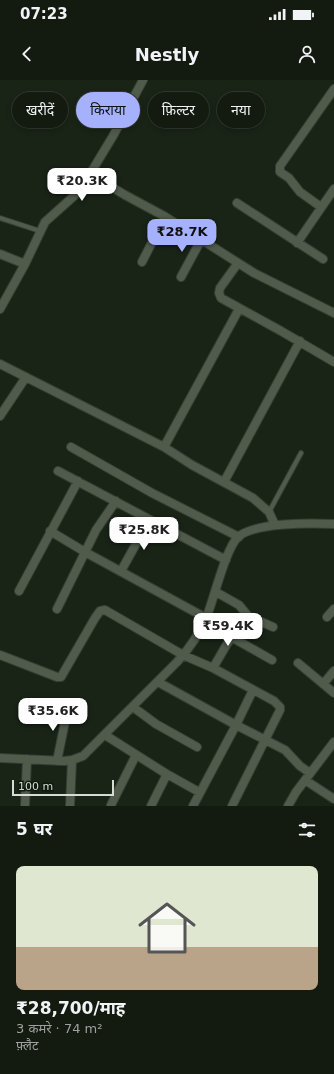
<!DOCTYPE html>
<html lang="hi">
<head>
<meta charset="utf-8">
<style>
	body { margin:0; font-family:"DejaVu Sans","Noto Sans Devanagari",sans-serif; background:#20271e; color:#f1f3f6; height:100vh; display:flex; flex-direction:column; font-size:15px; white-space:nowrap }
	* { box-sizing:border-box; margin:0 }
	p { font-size:13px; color:#9da19f }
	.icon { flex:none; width:22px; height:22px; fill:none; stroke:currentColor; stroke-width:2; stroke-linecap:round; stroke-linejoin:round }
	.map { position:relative; height:726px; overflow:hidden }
	.drawer { display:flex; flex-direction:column; background:#131a10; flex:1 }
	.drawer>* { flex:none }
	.banner { position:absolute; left:12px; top:12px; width:310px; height:36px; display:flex; gap:8px }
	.scale { position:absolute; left:12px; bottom:10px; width:102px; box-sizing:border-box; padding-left:4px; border:2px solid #d6dcd4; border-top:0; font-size:11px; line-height:14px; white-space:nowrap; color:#d6dcd4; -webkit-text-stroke:3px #10190d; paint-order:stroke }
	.price { position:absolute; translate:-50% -34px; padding:0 9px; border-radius:8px; background:#fff; color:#222; font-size:13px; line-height:26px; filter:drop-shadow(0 1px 2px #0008) }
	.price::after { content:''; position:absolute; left:50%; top:24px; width:12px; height:9px; margin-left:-6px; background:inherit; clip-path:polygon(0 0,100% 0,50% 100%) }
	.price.on { background:#a5b1fc; color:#111 }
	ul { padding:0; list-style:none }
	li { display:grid; align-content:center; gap:8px; height:212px; padding:0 16px }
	li span { display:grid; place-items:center; height:124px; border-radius:8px; color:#555 }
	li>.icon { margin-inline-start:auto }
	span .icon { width:72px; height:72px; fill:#fffc; stroke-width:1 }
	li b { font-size:17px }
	h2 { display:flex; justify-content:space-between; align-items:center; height:48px; padding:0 16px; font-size:17px }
	.chip { padding:0 14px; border-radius:18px; background:#131a10; box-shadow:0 2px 6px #0003,0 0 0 1px #323830; font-size:14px; line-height:36px }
	.chip.on { background:#a5b1fc; color:#111 }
	.status { display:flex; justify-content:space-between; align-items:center; height:28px; padding:0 20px; background:#131a10; direction:ltr }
	.status svg { height:11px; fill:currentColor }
	header { display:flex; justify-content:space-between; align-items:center; height:52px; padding:0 16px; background:#131a10; font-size:18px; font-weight:600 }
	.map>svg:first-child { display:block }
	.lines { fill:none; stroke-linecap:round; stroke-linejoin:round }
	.lane-casing { stroke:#373e35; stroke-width:6 }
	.street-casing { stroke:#373e35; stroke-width:10 }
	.lane { stroke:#505b4c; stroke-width:4 }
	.street { stroke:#505b4c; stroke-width:8 }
</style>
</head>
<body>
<div class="status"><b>07:23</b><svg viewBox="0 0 49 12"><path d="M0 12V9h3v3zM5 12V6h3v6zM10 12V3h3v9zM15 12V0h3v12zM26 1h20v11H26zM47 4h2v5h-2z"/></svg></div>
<header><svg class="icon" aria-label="back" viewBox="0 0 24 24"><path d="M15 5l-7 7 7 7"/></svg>Nestly<svg class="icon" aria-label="person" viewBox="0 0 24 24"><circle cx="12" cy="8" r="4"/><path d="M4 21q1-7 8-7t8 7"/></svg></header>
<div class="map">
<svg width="334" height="726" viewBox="0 0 334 726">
	<rect width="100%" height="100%" fill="#192316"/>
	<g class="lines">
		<defs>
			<path id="lane" d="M 0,138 L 40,151
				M 269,432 L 301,373"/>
			<path id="street" d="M 90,94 L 125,115 L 164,136 L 254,193 L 334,233
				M 237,123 L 323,179
				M 321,127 L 300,112 L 289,98 L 280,92 L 280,86 L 334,9
				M 297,163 L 334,109
				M 0,174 L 25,184
				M 142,182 L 165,137
				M 238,183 L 220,208 L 219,213 L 221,218 L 281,251 L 334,282
				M 181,197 L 201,160
				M 0,229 L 25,184 L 45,142 L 74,116 L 90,94 L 113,56 L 143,0
				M 0,284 L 164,367 L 192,385 L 253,418 L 269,432 L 275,445
				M 0,336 L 26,297
				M 71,367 L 152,413 L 239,457
				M 164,367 L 239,229
				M 58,391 L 226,480
				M 224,402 L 300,261
				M 50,451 L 85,472 L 206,538
				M 121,491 L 136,464 L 152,441
				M 19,511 L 78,401
				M 216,512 L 239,525 L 248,536 L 273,547
				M 57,529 L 96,450 L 116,421
				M 245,533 L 233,553 L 233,558 L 272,580
				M 327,537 L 334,529
				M 0,575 L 57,597 L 61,597 L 95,538 L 100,531 L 105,530 L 183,575 L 213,588 L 274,621 L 280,627 L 280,630 L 232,726
				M 298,583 L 334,613
				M 213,588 L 227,564 L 233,556
				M 158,602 L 236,645 L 285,670 L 300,686 L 310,693
				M 323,604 L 334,591
				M 133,627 L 156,644 L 197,667
				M 105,655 L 165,693 L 199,712
				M 0,678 L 64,681 L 72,680 L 83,676 L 177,582 C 189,569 200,553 207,536 C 214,518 226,468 238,457 C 255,442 312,443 334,444
				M 57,681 L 68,627
				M 305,700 L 334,719
				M 111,725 L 136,675
				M 25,726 L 27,679
				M 70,726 L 72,680
				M 151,726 L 167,694
				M 193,726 L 236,645 L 253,610
				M 288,726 L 296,712 L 334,662"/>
		</defs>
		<use href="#lane" class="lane-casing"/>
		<use href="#street" class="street-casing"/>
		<use href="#lane" class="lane"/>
		<use href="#street" class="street"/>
	</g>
</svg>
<div class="scale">100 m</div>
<b class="price" style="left:82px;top:122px">₹20.3K</b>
<b class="price on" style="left:182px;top:173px">₹28.7K</b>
<b class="price" style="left:144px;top:471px">₹25.8K</b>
<b class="price" style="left:228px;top:567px">₹59.4K</b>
<b class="price" style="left:53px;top:652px">₹35.6K</b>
<div class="banner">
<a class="chip">खरीदें</a>
<a class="chip on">किराया</a>
<a class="chip">फ़िल्टर</a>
<a class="chip">नया</a>
</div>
</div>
<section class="drawer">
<h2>5 घर<svg class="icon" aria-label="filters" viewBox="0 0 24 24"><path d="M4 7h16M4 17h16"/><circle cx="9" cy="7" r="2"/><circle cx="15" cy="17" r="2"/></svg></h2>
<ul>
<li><span style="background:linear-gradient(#dfe7d0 65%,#b9a48a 0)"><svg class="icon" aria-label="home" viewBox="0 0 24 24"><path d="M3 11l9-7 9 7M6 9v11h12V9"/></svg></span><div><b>₹28,700/माह</b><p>3 कमरे · 74 m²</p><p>फ़्लैट</p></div></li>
</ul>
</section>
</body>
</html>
